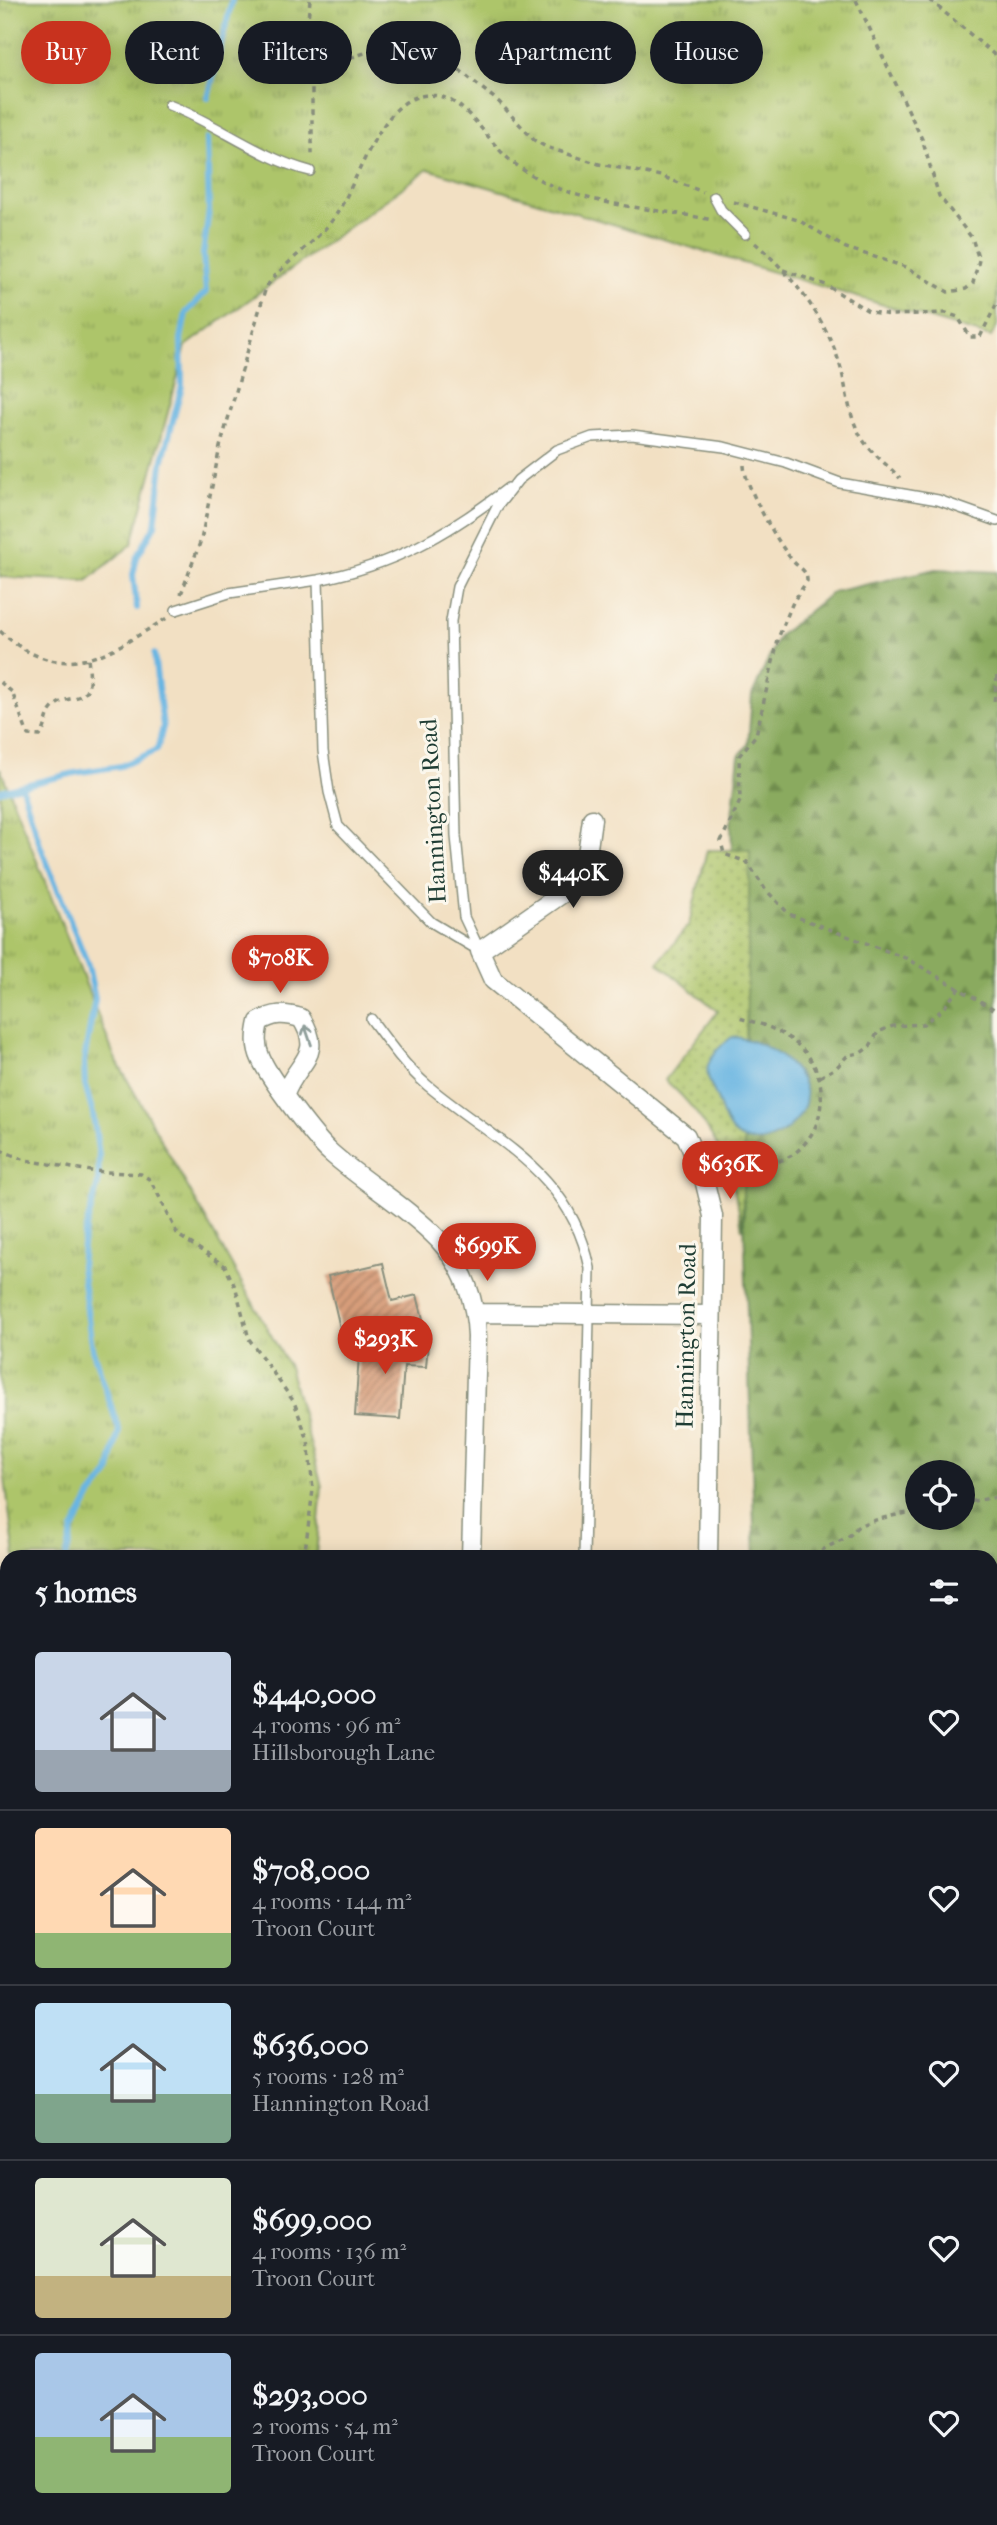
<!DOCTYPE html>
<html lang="en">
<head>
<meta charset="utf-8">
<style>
	body { margin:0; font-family:"IM FELL French Canon",serif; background:#242831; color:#f1f3f6; height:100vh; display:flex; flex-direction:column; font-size:26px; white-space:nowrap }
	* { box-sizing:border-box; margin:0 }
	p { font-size:23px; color:#9ea1a6 }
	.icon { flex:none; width:38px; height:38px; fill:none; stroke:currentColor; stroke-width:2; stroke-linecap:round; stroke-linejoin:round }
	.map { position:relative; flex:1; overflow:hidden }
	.panel { position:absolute; left:0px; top:1550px; width:998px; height:975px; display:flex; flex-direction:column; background:#171b24; border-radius:21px 21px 0 0; box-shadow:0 4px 18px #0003 }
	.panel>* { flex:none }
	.banner { position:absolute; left:21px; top:21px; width:956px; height:63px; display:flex; gap:14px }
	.controls { position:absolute; left:905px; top:1460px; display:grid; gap:14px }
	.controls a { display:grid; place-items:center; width:70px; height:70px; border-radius:50%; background:#171b24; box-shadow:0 4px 18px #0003; font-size:35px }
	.price { position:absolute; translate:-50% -60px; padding:0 16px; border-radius:24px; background:#c8321e; color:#fff; font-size:23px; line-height:46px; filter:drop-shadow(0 2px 4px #0008) }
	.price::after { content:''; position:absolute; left:50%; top:42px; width:21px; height:16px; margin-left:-10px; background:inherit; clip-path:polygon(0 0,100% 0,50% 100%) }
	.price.selected { background:#222; color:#fff }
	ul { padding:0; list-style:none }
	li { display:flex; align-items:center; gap:21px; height:175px; padding:0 35px }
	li+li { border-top:2px solid #363941 }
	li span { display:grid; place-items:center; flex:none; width:196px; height:140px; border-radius:7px; color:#555 }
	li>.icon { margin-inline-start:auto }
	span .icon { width:84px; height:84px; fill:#fffc; stroke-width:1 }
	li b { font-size:30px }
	h2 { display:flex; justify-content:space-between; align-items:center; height:84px; padding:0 35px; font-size:30px }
	.pill { padding:0 24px; border-radius:32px; background:#171b24; box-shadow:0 4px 18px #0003; font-size:24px; line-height:63px }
	.pill.selected { background:#c8321e; color:#fff }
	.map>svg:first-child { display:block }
	.grass { fill:url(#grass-tufts); stroke:#66814f; stroke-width:2 }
	.forest { fill:url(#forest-firs); stroke:#547449; stroke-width:2; fill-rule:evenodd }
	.park { fill:url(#park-dots); stroke:#66814f; stroke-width:2 }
	.water { fill:#69b5e2; stroke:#44798b; stroke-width:2 }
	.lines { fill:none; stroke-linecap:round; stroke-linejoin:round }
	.stream { stroke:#69b5e2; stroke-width:6 }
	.building { fill:url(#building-hatch) }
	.service-casing { stroke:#888e7c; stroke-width:12 }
	.minor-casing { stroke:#888e7c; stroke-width:21 }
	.tertiary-casing { stroke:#888e7c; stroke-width:24 }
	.path { stroke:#888e7c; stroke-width:3.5; stroke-dasharray:5 5; stroke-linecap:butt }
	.service { stroke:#fff; stroke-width:9 }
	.minor { stroke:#fff; stroke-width:18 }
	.tertiary { stroke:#fff; stroke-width:21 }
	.oneway { stroke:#8f9e9a }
	.labels { text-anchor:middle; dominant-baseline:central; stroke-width:6; stroke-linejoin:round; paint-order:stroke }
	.street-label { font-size:24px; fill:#1f3d34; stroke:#fbf7ec }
</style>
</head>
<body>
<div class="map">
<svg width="997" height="2525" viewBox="0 0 997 2525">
	<defs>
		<pattern id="grass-tufts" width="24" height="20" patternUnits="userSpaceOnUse" patternTransform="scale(1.75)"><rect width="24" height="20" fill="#adc56a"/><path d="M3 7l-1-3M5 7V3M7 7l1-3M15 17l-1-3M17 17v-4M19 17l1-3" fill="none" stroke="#8ca158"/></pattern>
		<pattern id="forest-firs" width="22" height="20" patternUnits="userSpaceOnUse" patternTransform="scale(1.75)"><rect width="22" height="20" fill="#8aaa5e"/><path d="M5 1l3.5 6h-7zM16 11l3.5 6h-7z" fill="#708c4e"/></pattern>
		<pattern id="park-dots" width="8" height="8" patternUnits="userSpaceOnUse" patternTransform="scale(1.75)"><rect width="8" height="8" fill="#adc56a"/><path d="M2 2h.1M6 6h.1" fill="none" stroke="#8ca158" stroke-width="1.8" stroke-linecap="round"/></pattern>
		<pattern id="building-hatch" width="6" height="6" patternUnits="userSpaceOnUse" patternTransform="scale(1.75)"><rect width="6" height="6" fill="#d79d7a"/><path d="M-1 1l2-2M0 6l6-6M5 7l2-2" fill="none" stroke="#ae8165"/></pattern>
	</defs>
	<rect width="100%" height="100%" fill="#fbf7ec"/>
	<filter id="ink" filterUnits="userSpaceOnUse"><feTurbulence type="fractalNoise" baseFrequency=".0143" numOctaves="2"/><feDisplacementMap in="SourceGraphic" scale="14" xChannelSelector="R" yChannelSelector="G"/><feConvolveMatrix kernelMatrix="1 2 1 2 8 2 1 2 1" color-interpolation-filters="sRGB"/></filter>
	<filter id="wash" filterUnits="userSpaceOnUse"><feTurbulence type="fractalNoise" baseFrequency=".00686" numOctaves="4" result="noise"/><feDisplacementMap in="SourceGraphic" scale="28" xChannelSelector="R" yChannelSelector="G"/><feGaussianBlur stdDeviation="1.57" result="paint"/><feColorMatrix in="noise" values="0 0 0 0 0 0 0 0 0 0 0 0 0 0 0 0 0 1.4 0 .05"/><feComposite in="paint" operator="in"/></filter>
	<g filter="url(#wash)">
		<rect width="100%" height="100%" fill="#f2e0c3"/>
		<path class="grass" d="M 0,0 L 997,0 L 997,326 L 991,337 L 428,169 L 186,346 L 132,544 L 87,581 L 0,577 Z
			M 0,768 L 115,1058 L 289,1367 L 322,1486 L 316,1557 L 15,1557 L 0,1440 Z
			M 7,2290 L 7,2518 L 132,2518 L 130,2525 L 0,2525 L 0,2296 Z"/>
		<path class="forest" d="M 936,569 L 997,572 L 997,1655 L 991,1658 L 990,1558 L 755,1557 L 731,824 L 739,756 L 748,745 L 752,695 L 779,636 L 833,592 ZM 917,1472 L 962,1472 L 962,1517 L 917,1517 Z"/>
		<path class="park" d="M 707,850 L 750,850 L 742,1230 C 734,1169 712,1121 665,1080 L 718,1011 L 658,963 L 689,924 Z
			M 991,2035 L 997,2035 L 997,2138 L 991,2144 Z
			M 624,2518 L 896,2518 L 880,2525 L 627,2525 Z"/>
		<path class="water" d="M 732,1037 C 764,1038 821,1075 802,1111 C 790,1134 757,1152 735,1134 C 725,1126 721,1107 716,1096 C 712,1087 705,1075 708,1065 C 712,1053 722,1044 732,1037 Z"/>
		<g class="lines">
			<path class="stream" d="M 208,98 L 232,0
				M 137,608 L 133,575 L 137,557 L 155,525 L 162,463 L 182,386 L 181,339 L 186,313 L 206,292 L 203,254 L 209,210 L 207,139
				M 22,787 L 40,845 L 88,965 L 95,999 L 84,1061 L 85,1085 L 93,1114 L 99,1156 L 98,1184 L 84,1235 L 81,1266 L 92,1348 L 119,1430 L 109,1474 L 91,1496 L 73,1530 L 66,1558
				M 0,791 L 75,773 L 121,766 L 157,750 L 163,727 L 154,654
				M 0,2329 L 7,2320"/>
		</g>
		<g id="blocks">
			<path class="building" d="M 383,1263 L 392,1301 L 417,1295 L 423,1319 L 342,1337 L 328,1276 Z
				M 360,1339 L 428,1344 L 426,1367 L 404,1366 L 400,1419 L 355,1416 Z"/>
		</g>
	</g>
	<g filter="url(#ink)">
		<use href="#blocks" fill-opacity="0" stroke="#888e7c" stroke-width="2"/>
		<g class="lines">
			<defs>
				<path id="service" d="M 169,105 C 218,124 259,158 310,171
					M 714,197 L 721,210 L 745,234
					M 176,610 L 229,593 L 318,580
					M 478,950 L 431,922 L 338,826 L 329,792 L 323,751 L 318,580 C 394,565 447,535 508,488
					M 480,951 L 464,917 L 456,836 L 451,621 L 457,587 L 497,507 L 518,480 L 557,450 L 592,437 L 632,435 L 724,447 L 786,463 L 840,483 L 938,500 L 997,521
					M 371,1019 C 388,1042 405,1066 427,1085 C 496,1143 570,1170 590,1268 L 584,1558
					M 162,2525 L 165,2518"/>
				<path id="minor" d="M 592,819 L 586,862 L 573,886 L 480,951 L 493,980 L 686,1136 L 704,1179 L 713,1216 L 708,1558
					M 285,1094 C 297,1061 325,1056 301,1018 C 284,1013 274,1013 259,1022 C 256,1035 255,1046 261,1059 C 270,1079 314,1138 331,1153 C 365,1183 407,1207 439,1240 C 464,1267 476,1302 477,1337 L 471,1558
					M 476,1313 L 710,1315
					M 990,1861 L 997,1862
					M 0,1940 L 6,1970 L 0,1997
					M 990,2173 L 997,2168
					M 412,2525 L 420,2518"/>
				<path id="tertiary" d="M 990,1954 L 997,1953
					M 990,1972 L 997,1971
					M 0,2014 L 6,2030 L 0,2053
					M 0,2073 L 7,2076"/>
			</defs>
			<use href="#service" class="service-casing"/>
			<use href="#minor" class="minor-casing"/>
			<use href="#tertiary" class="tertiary-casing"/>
			<path class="path" d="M 310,0 L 306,38 L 312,70 L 312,158
				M 930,0 L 997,57
				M 312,70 L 396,43 L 414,42 L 431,47 L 499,102 L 534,140 L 546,147 L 599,164 L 661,176 L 703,192
				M 734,202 L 798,220 L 846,248 L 906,267 L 948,292 L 966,289 L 973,283 L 979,260 L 972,238 L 939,196 L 922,139 L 856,0
				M 755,243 C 790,273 825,317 839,362 C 847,386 847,412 860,435 C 869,452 887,464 900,478
				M 783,270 L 826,285 L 870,312 L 892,315 L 946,313 L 958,317 L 970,337 L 980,337 L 997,303
				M 744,465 C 744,485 778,543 792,560 C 799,569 807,569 807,581 L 793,602 L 779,636 L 756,735 L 739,756 L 740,801 L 721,841 L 724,854 L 747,862 L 765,889 L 789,914 L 908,959 L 997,1011
				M 181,594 L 201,540 L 220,447 L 266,287 C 286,260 317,243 336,215 C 357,183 378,111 414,98 C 460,82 482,137 510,160 C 568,208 643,205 712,220
				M 0,631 C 62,688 106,655 167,618
				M 997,676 L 994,702 L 997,705
				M 0,682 L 12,692 L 28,735 L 40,736 C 47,728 45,718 51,710 C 69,687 96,714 88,659
				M 820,1077 L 837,1067 L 848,1055 L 861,1053 L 870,1046 L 878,1032 L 893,1026 L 923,1024 L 942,1010 L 960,987
				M 0,1150 L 25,1160 L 91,1171 L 141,1174 L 149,1179 L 156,1190 L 178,1235 L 225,1266 L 236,1289 L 249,1339 L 294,1402 L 308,1440 L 313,1490 L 304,1558
				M 720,1174 C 742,1167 772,1167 792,1155 C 806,1146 818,1127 820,1111 C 829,1056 787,1028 738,1018
				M 962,1503 L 997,1497
				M 814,1558 C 823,1547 835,1544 847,1537 C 852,1535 854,1529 859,1526 C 867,1521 906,1512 917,1512
				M 990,1577 L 997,1560
				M 990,2326 L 997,2317
				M 122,2525 L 123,2518
				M 841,2525 L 853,2518"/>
			<use href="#service" class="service"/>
			<use href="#minor" class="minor"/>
			<use href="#tertiary" class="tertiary"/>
		</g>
		<defs><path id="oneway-shaft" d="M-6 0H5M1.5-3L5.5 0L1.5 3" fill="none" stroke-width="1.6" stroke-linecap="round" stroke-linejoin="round" transform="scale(1.75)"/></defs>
		<use class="oneway" href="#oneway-shaft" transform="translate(308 1035) rotate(-109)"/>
	</g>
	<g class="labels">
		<g class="street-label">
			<text transform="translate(433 811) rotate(-93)">Hannington Road</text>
			<text transform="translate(686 1336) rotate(-89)">Hannington Road</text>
		</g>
	</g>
</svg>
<div class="controls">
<a><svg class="icon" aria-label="locate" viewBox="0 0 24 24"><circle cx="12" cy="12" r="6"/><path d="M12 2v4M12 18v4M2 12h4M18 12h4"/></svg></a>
</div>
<b class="price selected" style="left:573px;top:910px">$440K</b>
<b class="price" style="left:280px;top:995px">$708K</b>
<b class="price" style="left:730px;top:1201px">$636K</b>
<b class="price" style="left:487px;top:1283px">$699K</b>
<b class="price" style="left:385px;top:1376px">$293K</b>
<div class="banner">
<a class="pill selected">Buy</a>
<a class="pill">Rent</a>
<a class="pill">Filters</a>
<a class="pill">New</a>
<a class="pill">Apartment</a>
<a class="pill">House</a>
</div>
<section class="panel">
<h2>5 homes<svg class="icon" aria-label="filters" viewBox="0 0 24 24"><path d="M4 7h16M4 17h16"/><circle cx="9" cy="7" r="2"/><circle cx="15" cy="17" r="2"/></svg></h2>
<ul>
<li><span style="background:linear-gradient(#c9d6e8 70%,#9aa5b1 0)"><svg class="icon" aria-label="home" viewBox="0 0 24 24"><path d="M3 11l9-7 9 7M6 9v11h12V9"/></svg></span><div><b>$440,000</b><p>4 rooms · 96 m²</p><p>Hillsborough Lane</p></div><svg class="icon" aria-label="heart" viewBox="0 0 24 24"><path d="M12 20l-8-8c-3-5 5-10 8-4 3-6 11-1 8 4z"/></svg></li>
<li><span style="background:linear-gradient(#ffd9b3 75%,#8fb573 0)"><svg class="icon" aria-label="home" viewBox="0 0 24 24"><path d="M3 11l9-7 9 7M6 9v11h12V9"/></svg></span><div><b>$708,000</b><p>4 rooms · 144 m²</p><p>Troon Court</p></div><svg class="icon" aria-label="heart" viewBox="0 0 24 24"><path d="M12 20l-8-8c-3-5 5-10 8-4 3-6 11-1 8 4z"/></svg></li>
<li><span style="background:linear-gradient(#bfe0f5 65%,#7fa58c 0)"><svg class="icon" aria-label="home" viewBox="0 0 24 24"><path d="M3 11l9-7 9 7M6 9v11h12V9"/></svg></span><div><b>$636,000</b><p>5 rooms · 128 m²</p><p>Hannington Road</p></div><svg class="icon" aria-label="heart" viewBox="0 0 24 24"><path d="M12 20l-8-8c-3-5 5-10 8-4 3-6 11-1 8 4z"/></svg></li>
<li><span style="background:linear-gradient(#dfe7d0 70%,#c2b280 0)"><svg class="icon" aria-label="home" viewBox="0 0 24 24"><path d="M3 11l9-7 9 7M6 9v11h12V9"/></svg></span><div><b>$699,000</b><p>4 rooms · 136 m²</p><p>Troon Court</p></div><svg class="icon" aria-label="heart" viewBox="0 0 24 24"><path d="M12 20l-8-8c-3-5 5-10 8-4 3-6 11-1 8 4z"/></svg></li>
<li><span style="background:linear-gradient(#a9c7e8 60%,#8fb573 0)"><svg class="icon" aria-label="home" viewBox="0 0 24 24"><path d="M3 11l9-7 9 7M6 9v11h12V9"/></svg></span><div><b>$293,000</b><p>2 rooms · 54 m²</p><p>Troon Court</p></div><svg class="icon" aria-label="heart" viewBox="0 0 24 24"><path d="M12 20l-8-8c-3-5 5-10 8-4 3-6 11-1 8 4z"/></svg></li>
</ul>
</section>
</div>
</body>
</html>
